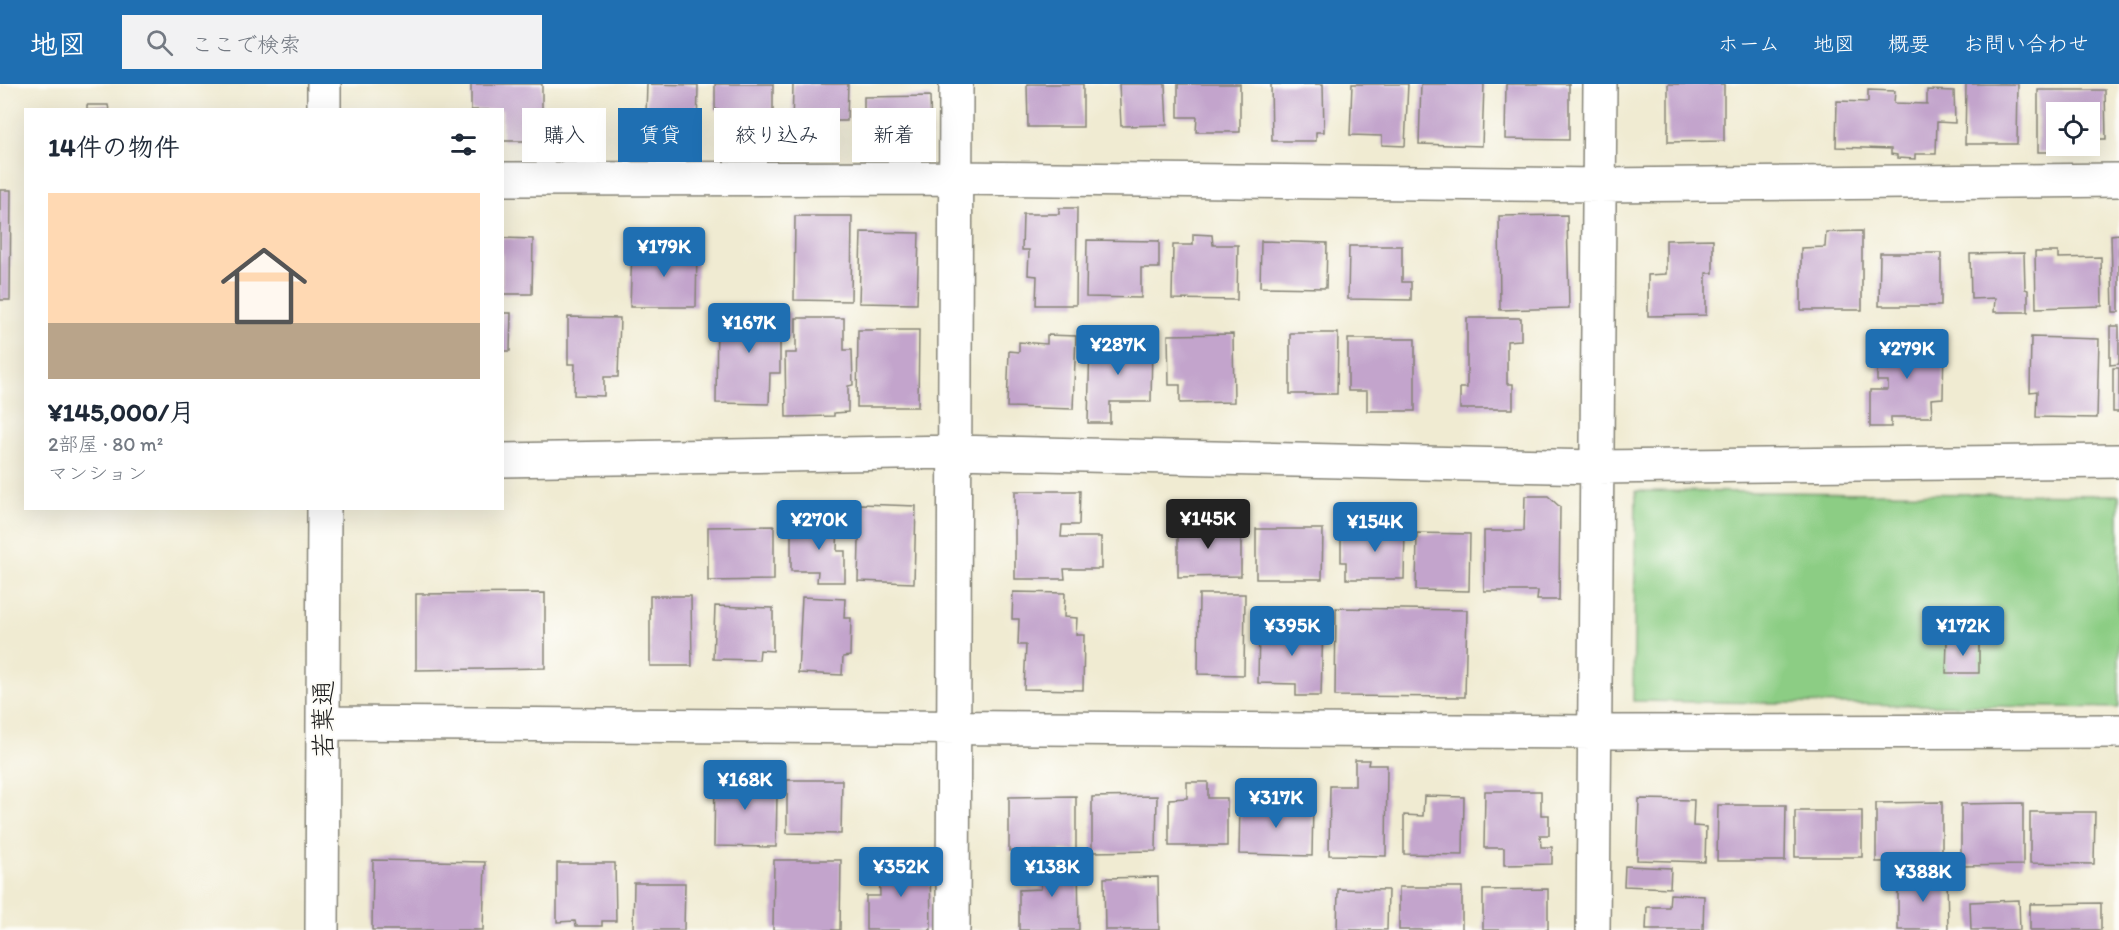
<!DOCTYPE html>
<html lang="ja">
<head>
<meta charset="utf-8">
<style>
	body { margin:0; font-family:Itim,"Klee One",sans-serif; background:#f2f2f3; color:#1f2937; height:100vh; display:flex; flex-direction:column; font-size:22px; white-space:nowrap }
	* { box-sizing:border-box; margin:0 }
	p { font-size:20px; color:#747a83 }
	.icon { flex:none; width:33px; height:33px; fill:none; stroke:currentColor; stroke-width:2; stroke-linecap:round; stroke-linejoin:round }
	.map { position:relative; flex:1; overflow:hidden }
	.sheet { position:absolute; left:24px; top:24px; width:480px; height:402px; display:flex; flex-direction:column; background:#fff; border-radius:0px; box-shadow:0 6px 24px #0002 }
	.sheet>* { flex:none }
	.banner { position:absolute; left:522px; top:24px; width:570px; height:54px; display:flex; gap:12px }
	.fabs { position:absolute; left:2046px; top:18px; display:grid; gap:12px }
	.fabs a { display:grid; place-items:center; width:54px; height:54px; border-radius:0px; background:#fff; box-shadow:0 6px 24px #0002; font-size:30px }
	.price { position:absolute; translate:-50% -51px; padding:0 14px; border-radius:6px; background:#1f6fb2; color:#fff; font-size:20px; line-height:39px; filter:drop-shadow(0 2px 3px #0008) }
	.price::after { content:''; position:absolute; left:50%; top:36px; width:18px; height:14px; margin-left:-9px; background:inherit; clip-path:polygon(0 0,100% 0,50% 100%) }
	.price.on { background:#222; color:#fff }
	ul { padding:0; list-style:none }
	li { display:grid; align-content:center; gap:12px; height:318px; padding:0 24px }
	li span { display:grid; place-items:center; height:186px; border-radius:0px; color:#555 }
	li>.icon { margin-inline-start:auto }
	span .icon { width:108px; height:108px; fill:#fffc; stroke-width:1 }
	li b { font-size:26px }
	h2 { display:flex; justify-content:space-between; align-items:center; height:72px; padding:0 24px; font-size:26px }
	.chip { padding:0 21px; border-radius:0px; background:#fff; box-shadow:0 6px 24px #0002; font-size:21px; line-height:54px }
	.chip.on { background:#1f6fb2; color:#fff }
	header { display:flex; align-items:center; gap:36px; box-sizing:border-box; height:84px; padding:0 30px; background:#1f6fb2; color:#fff }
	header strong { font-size:28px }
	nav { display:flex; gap:33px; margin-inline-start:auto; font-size:21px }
	.search { width:420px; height:54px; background:#f2f2f3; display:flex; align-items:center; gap:15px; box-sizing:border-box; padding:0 21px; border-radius:0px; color:#747a83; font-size:22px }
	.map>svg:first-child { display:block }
	.green { fill:#8ccd84; stroke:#547450; stroke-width:1.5 }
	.building { fill:#c3a4cc }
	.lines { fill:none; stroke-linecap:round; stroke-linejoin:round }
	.minor-casing { stroke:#868477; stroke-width:36 }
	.minor { stroke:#fff; stroke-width:33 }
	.labels { text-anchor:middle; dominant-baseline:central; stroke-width:4.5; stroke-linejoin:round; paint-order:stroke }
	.street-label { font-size:26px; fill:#1c1c1c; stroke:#fdfcf7 }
</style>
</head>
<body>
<header>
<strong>地図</strong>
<div class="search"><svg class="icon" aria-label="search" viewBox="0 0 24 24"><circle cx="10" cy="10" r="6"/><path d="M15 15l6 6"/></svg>ここで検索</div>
<nav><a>ホーム</a><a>地図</a><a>概要</a><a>お問い合わせ</a></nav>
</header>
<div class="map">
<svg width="2119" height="846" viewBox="0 0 2119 846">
	<rect width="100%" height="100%" fill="#fdfcf7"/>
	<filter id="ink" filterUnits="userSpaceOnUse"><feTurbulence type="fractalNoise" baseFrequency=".0167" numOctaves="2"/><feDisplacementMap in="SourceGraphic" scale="12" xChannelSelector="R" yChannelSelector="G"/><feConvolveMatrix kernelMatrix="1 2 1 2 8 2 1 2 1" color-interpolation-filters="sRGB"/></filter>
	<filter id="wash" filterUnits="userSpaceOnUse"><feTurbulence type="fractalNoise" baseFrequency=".008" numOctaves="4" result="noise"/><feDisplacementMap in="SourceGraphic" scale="24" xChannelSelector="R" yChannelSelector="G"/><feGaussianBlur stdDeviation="1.35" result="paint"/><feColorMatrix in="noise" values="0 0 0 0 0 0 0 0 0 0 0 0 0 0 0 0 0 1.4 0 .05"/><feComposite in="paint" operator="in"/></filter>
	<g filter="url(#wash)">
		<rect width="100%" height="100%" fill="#f0ebd2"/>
		<path class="green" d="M 1636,407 L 2119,411 L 2119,624 L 1633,617 Z"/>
		<g id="blocks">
			<path class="building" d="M 471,0 L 542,0 L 542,57 L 502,57 L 502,26 L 471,26 Z
				M 647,0 L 698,1 L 697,53 L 672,52 L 672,60 L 645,60 Z
				M 715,0 L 773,0 L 773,50 L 728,50 L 729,26 L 715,26 Z
				M 793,0 L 848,0 L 847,37 L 815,37 L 815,46 L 792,46 Z
				M 1027,0 L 1083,0 L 1083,43 L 1028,43 Z
				M 1119,0 L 1165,0 L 1167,41 L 1121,42 Z
				M 1178,0 L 1240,0 L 1240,48 L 1196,48 L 1197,33 L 1178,33 Z
				M 1271,0 L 1323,0 L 1324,48 L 1316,48 L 1316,57 L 1272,57 Z
				M 1352,0 L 1408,0 L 1405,62 L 1382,61 L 1382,52 L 1350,51 Z
				M 1421,0 L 1484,0 L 1482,62 L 1419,60 Z
				M 1506,0 L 1569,0 L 1569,56 L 1505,55 Z
				M 1668,0 L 1724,0 L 1724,57 L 1668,58 Z
				M 1966,0 L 2018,0 L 2017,60 L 1965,60 Z
				M 1868,6 L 1895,7 L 1894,19 L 1927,20 L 1927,6 L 1954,7 L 1955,39 L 1937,38 L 1936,70 L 1915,70 L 1915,75 L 1897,74 L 1897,71 L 1891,70 L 1891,65 L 1836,63 L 1837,17 L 1868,18 Z
				M 2038,6 L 2105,6 L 2106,55 L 2090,55 L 2090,28 L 2056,28 L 2056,62 L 2088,62 L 2088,68 L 2038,68 Z
				M 930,12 L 931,53 L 864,54 L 864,13 Z
				M 87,21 L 108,21 L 109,26 L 87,26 Z
				M 0,106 L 11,106 L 10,216 L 0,216 Z
				M 1059,124 L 1077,124 L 1076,221 L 1036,221 L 1037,192 L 1028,191 L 1029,166 L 1022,166 L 1023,130 L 1059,130 Z
				M 1567,131 L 1569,224 L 1500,226 L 1499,132 Z
				M 795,132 L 852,132 L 851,217 L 794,216 Z
				M 1862,147 L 1862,226 L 1801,226 L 1801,164 L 1825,163 L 1826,148 Z
				M 861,148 L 919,149 L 917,220 L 859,219 Z
				M 1193,150 L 1212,151 L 1213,161 L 1238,161 L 1237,216 L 1172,215 L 1173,161 L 1193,161 Z
				M 2119,150 L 2119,228 L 2113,228 L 2111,151 Z
				M 502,154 L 533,155 L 532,210 L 502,210 Z
				M 1713,155 L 1713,189 L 1706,189 L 1706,231 L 1648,232 L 1648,191 L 1666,190 L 1666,156 Z
				M 1087,156 L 1159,157 L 1159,184 L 1141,184 L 1141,214 L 1086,213 Z
				M 1261,157 L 1327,159 L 1326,204 L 1260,203 Z
				M 1349,162 L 1402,162 L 1402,198 L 1411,198 L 1411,216 L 1348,215 Z
				M 632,165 L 697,166 L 696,223 L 630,223 Z
				M 2035,168 L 2058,168 L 2058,174 L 2101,173 L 2102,222 L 2036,224 Z
				M 1880,169 L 1941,169 L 1941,222 L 1879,222 Z
				M 2024,169 L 2025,205 L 2028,206 L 2028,228 L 1994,228 L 1995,214 L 1971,215 L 1970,170 Z
				M 717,227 L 791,228 L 790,255 L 780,255 L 780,289 L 770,289 L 769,320 L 716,319 Z
				M 502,229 L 511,229 L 510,267 L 502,267 Z
				M 568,233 L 620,234 L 618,293 L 604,293 L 604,312 L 574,311 L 575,280 L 568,280 Z
				M 796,234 L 844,234 L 844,266 L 852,266 L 853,301 L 848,302 L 848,328 L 834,329 L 834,332 L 786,333 L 785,269 L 796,269 Z
				M 1467,234 L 1521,234 L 1521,256 L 1507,257 L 1507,300 L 1513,300 L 1513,325 L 1460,325 L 1460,304 L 1467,304 Z
				M 2110,242 L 2119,242 L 2119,280 L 2110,281 Z
				M 858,246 L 919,246 L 918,323 L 857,323 Z
				M 1290,249 L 1338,249 L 1337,310 L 1290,310 Z
				M 1233,250 L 1234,318 L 1180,319 L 1180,301 L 1169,301 L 1168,251 Z
				M 1047,251 L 1076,252 L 1073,325 L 1007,323 L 1009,267 L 1019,268 L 1019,258 L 1047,260 Z
				M 2031,253 L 2099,255 L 2097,334 L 2036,333 L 2037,307 L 2030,308 Z
				M 1348,255 L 1415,255 L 1415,327 L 1367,327 L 1367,307 L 1348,307 Z
				M 1090,257 L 1152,259 L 1151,318 L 1110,318 L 1110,339 L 1088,339 Z
				M 1944,257 L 1943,314 L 1931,315 L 1932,333 L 1891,333 L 1891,343 L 1870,343 L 1870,306 L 1888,306 L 1888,297 L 1877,297 L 1877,258 Z
				M 2113,284 L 2119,284 L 2119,328 L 2113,328 Z
				M 1015,407 L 1080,407 L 1079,441 L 1062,441 L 1061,453 L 1101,453 L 1101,485 L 1064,485 L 1065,495 L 1015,495 Z
				M 1525,412 L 1548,412 L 1560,423 L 1559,516 L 1537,516 L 1538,507 L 1484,507 L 1484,447 L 1524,447 Z
				M 860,420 L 916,422 L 914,499 L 858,497 Z
				M 819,432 L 838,433 L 837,467 L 845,467 L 845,498 L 817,498 L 818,487 L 791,487 L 791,444 L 819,443 Z
				M 1223,437 L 1223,447 L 1241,447 L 1241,492 L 1178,493 L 1178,438 Z
				M 774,442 L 774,496 L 708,497 L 708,443 Z
				M 1361,442 L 1405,442 L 1404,495 L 1346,495 L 1346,478 L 1341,478 L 1341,451 L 1362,451 Z
				M 1256,445 L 1323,445 L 1322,495 L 1256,495 Z
				M 1417,449 L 1470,450 L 1469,507 L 1416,506 Z
				M 1013,508 L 1065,509 L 1064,533 L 1077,534 L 1076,551 L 1084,551 L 1083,606 L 1024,605 L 1026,561 L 1018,561 L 1019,535 L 1012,535 Z
				M 545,509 L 545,584 L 416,586 L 416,510 Z
				M 1199,510 L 1245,510 L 1244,591 L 1198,590 Z
				M 650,512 L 691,512 L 692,582 L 650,582 Z
				M 802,513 L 845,515 L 844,534 L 851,534 L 850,572 L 843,573 L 842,591 L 798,589 Z
				M 715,522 L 773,524 L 773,567 L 760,566 L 759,576 L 713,575 Z
				M 1336,524 L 1467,526 L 1465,613 L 1335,612 Z
				M 1259,541 L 1323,541 L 1321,612 L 1296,612 L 1296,600 L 1258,599 Z
				M 1947,556 L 1979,557 L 1979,589 L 1946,589 Z
				M 1355,676 L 1369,676 L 1368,681 L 1387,681 L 1386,772 L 1329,771 L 1330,702 L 1355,702 Z
				M 715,690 L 771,690 L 771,711 L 777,711 L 776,763 L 714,762 Z
				M 787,696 L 842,696 L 841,750 L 787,749 Z
				M 1187,698 L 1208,698 L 1208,714 L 1227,714 L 1227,762 L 1169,762 L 1169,715 L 1187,714 Z
				M 1485,707 L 1541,707 L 1541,731 L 1549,731 L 1549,751 L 1540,751 L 1541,763 L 1552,763 L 1552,780 L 1504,781 L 1504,764 L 1484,764 Z
				M 1076,712 L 1076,767 L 1009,767 L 1009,713 Z
				M 1157,712 L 1156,767 L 1092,768 L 1092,713 Z
				M 1424,712 L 1464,713 L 1463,771 L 1404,770 L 1404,731 L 1423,732 Z
				M 1639,715 L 1694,716 L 1693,742 L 1706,743 L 1705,778 L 1637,776 Z
				M 1942,718 L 1942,777 L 1876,778 L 1876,719 Z
				M 1240,719 L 1313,720 L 1312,772 L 1239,770 Z
				M 2023,719 L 2023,781 L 1961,782 L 1961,720 Z
				M 1718,721 L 1786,721 L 1785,777 L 1717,777 Z
				M 1795,727 L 1862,727 L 1862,773 L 1795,773 Z
				M 2030,728 L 2095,728 L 2094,780 L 2030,779 Z
				M 1041,775 L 1078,775 L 1079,846 L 1019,846 L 1019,806 L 1041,805 Z
				M 373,776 L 485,778 L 483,846 L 372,846 Z
				M 774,776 L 841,776 L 840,846 L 773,846 Z
				M 930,777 L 931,846 L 866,846 L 866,812 L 880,812 L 879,778 Z
				M 557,779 L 615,779 L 616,837 L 602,837 L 602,842 L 576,842 L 575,837 L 557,838 Z
				M 1625,782 L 1671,784 L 1670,804 L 1624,802 Z
				M 1947,791 L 1948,846 L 1898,846 L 1898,792 Z
				M 1158,793 L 1159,846 L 1105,846 L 1104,794 Z
				M 634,799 L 685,799 L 684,846 L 633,846 Z
				M 1399,803 L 1462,803 L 1462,846 L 1399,846 Z
				M 1338,805 L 1388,806 L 1387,846 L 1337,846 Z
				M 1548,805 L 1548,846 L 1483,846 L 1483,806 Z
				M 1670,810 L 1704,812 L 1703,846 L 1646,846 L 1647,823 L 1669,823 Z
				M 2019,816 L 2020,846 L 1971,846 L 1970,818 Z
				M 2101,819 L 2101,846 L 2030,846 L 2030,820 Z"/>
		</g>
	</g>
	<g filter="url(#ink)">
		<use href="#blocks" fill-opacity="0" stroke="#868477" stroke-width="1.5"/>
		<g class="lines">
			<defs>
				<path id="minor" d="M 324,26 L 324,0
					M 502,95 L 956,94 L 1599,101 L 2119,96
					M 502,376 L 955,368 L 1597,383 L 2119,377
					M 323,639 L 1594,648 L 2119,647
					M 322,846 L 324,424
					M 953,846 L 956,0
					M 1593,846 L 1600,0"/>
			</defs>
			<use href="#minor" class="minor-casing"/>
			<use href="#minor" class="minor"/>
		</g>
	</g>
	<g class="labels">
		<g class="street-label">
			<text transform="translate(323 635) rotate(-90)">若葉通</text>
		</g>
	</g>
</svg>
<div class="fabs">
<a><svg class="icon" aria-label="locate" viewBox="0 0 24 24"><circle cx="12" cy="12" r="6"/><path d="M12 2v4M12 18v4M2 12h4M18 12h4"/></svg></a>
</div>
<b class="price" style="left:664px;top:194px">¥179K</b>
<b class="price" style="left:749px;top:270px">¥167K</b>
<b class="price" style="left:1118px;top:292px">¥287K</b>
<b class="price" style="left:1907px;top:296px">¥279K</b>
<b class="price on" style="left:1208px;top:466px">¥145K</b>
<b class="price" style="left:819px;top:467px">¥270K</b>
<b class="price" style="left:1375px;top:469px">¥154K</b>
<b class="price" style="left:1292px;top:573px">¥395K</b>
<b class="price" style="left:1963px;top:573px">¥172K</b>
<b class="price" style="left:745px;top:727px">¥168K</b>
<b class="price" style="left:1276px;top:745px">¥317K</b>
<b class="price" style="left:901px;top:814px">¥352K</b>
<b class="price" style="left:1052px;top:814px">¥138K</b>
<b class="price" style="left:1923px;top:819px">¥388K</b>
<div class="banner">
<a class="chip">購入</a>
<a class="chip on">賃貸</a>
<a class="chip">絞り込み</a>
<a class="chip">新着</a>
</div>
<section class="sheet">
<h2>14件の物件<svg class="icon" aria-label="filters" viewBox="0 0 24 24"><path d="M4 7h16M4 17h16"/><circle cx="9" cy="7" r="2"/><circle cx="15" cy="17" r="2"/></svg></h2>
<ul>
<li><span style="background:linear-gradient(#ffd9b3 70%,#b9a48a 0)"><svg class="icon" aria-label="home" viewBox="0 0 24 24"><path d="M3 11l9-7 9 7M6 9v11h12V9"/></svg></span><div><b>¥145,000/月</b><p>2部屋 · 80 m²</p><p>マンション</p></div></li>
</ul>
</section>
</div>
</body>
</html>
